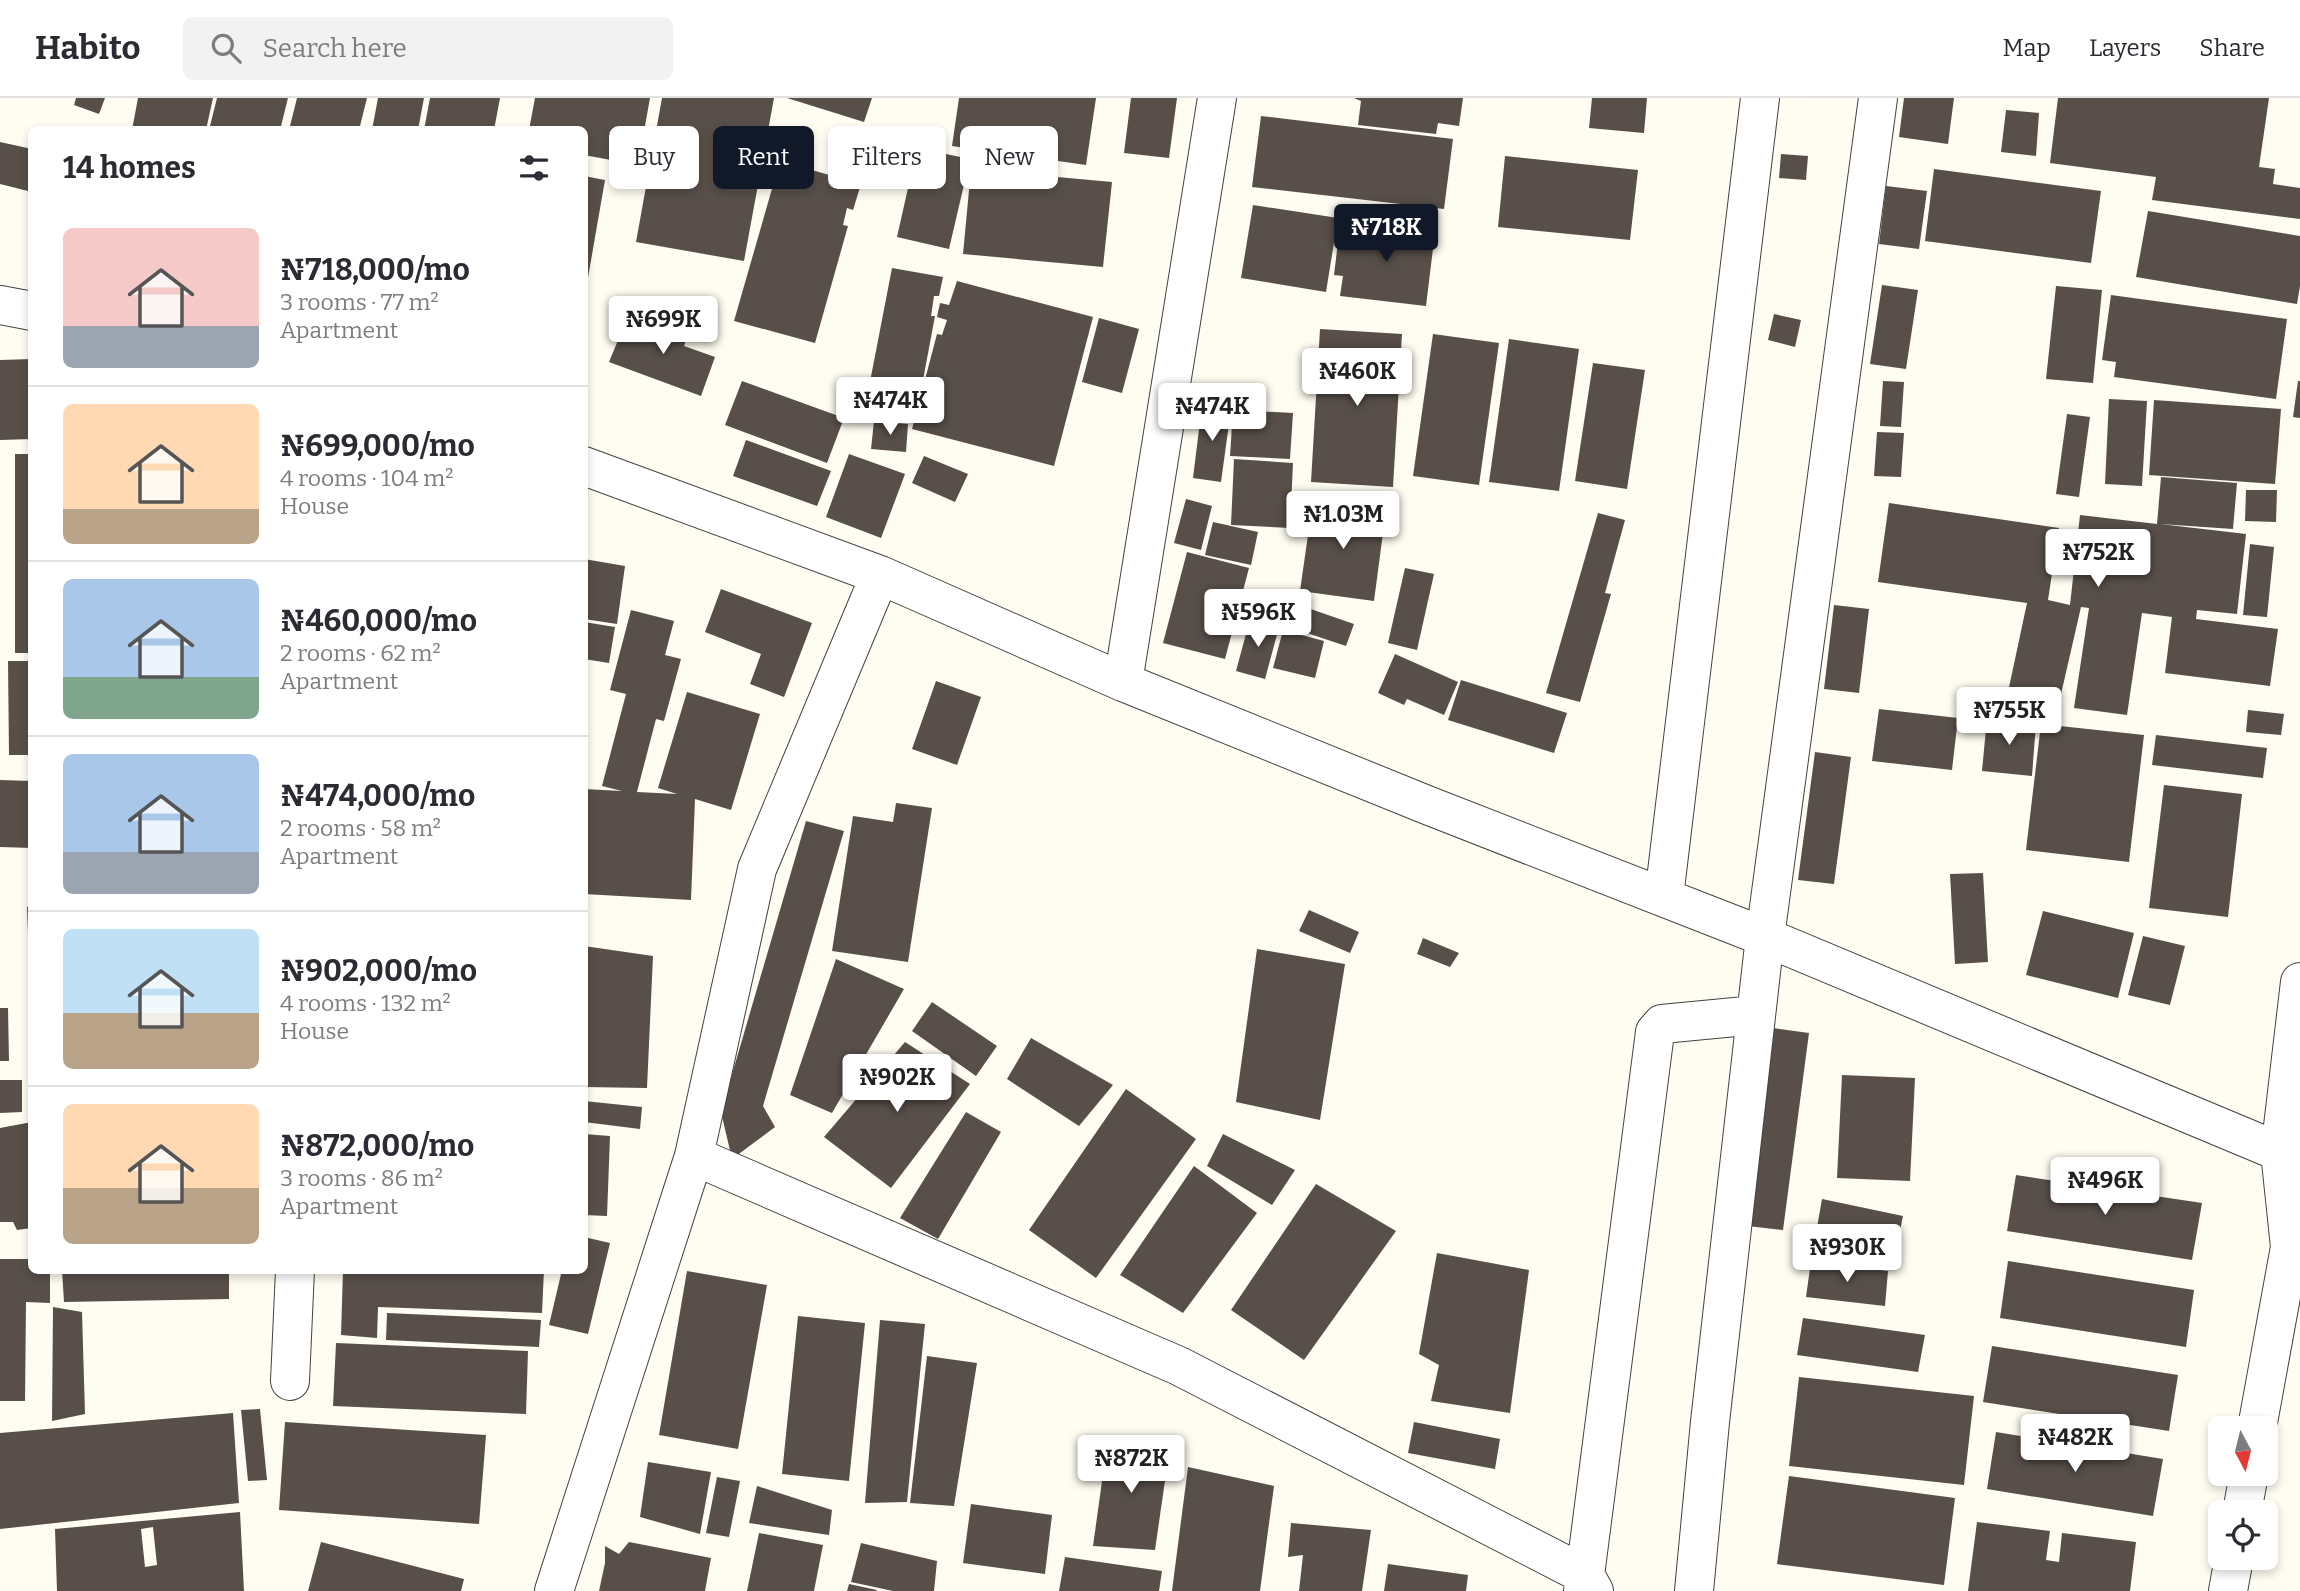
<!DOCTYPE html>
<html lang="en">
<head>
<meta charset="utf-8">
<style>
	body { margin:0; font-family:Bitter,serif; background:#f2f2f3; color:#2b2b33; height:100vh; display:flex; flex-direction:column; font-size:26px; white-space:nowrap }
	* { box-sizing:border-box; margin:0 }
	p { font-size:23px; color:#7c7c81 }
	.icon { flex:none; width:38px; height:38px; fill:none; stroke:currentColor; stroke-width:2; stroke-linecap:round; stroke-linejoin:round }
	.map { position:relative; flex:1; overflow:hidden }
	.panel { position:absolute; left:28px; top:28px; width:560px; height:1148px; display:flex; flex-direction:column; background:#fff; border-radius:10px; box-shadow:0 4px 10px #0003 }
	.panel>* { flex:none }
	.banner { position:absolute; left:609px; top:28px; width:665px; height:63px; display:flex; gap:14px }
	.needle { width:46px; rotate:173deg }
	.controls { position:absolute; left:2208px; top:1318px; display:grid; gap:14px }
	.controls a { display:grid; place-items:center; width:70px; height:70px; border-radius:10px; background:#fff; box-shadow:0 4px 10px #0003; font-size:35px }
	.price { position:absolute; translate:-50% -60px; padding:0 16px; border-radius:7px; background:#fff; color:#222; font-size:23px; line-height:46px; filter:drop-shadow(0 2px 4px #0008) }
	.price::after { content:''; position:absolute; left:50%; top:42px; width:21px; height:16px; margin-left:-10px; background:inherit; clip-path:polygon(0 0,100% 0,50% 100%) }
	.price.selected { background:#111827; color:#fff }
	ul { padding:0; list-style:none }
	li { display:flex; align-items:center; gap:21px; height:175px; padding:0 35px }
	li+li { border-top:2px solid #e1e1e2 }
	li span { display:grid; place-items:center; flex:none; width:196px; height:140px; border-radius:10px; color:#555 }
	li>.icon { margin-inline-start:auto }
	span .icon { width:84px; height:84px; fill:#fffc; stroke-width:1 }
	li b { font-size:30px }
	h2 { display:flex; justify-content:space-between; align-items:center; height:84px; padding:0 35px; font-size:30px }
	.tag { padding:0 24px; border-radius:10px; background:#fff; box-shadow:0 4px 10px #0003; font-size:24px; line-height:63px }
	.tag.selected { background:#111827; color:#fff }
	header { display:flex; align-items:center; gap:42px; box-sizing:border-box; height:98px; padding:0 35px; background:#fff; border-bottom:2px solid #e1e1e2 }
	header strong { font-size:33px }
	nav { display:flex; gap:38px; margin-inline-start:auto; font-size:24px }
	.search { width:490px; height:63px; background:#f2f2f3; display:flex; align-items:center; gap:18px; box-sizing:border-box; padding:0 24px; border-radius:10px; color:#7c7c81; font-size:26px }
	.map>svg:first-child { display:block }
	.building { fill:#584f4a; fill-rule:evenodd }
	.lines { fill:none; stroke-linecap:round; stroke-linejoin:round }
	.minor-casing { stroke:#424242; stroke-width:40 }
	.minor { stroke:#fff; stroke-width:38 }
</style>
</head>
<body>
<header>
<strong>Habito</strong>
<div class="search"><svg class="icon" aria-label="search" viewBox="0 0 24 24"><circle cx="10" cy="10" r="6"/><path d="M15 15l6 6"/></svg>Search here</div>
<nav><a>Map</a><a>Layers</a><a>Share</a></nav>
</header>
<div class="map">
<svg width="2300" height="1493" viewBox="0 0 2300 1493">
	<rect width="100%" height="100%" fill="#fffcf1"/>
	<path class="building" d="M 76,0 L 105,0 L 99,16 L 74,7 Z
		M 138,0 L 213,0 L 206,32 L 132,32 Z
		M 217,0 L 288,0 L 280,32 L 209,32 Z
		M 297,0 L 367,0 L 359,32 L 289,32 Z
		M 378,0 L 424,0 L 418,32 L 372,32 Z
		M 430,0 L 500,0 L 494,32 L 424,32 Z
		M 535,0 L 650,0 L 638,67 L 584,57 L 584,32 L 529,32 Z
		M 662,0 L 774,0 L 744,163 L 636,144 Z
		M 787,0 L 872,0 L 864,24 Z
		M 959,0 L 1096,0 L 1086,67 L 952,48 Z
		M 1131,0 L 1177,0 L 1169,60 L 1124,55 Z
		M 1354,0 L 1463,0 L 1459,28 L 1438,25 L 1436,36 L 1358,27 L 1361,3 Z
		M 1592,0 L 1647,0 L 1644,35 L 1589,30 Z
		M 1904,0 L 1954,0 L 1948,46 L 1899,39 Z
		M 2058,0 L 2269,0 L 2259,69 L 2275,71 L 2273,86 L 2300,90 L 2300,121 L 2152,102 L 2156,79 L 2050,65 Z
		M 2006,12 L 2039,15 L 2036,58 L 2001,54 Z
		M 1261,18 L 1453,41 L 1444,111 L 1252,89 Z
		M 0,44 L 32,51 L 32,94 L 0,86 Z
		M 917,50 L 970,61 L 949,151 L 897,139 Z
		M 1781,56 L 1808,58 L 1806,82 L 1779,80 Z
		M 1505,58 L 1638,72 L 1630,142 L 1498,129 Z
		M 780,63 L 861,86 L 853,112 L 847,110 L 843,127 L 848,128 L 815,245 L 734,223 Z
		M 971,71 L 1112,84 L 1103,169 L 963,156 Z
		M 1934,71 L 2101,93 L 2091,165 L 1925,143 Z
		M 584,78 L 605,82 L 586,191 L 584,191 Z
		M 1886,88 L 1927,93 L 1919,151 L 1879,146 Z
		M 1253,107 L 1338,120 L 1326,194 L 1241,180 Z
		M 2148,113 L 2300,138 L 2300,188 L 2297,206 L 2136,179 Z
		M 1349,124 L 1435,134 L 1426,208 L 1340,198 L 1343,178 L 1334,177 L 1338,144 L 1347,146 Z
		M 892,170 L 943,179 L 939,198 L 934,198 L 931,218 L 935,218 L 920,298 L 869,289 Z
		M 957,183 L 1093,219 L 1054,368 L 912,331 L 937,236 L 942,237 L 947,222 L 937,219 L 940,205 L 949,207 Z
		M 1882,187 L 1918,192 L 1906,271 L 1870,266 Z
		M 2056,188 L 2102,192 L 2093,285 L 2046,281 Z
		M 2111,197 L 2287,221 L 2276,301 L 2114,279 L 2116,264 L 2102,262 Z
		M 1774,216 L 1801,222 L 1795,249 L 1768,242 Z
		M 641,218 L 689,234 L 684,248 L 715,259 L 701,298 L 609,264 L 621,235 L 633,240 Z
		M 1099,220 L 1139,231 L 1122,295 L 1082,284 Z
		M 1320,231 L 1402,236 L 1393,389 L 1311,384 Z
		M 1433,236 L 1499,245 L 1479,387 L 1413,378 Z
		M 1509,241 L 1579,251 L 1559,393 L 1489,384 Z
		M 32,261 L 32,341 L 0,342 L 0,262 Z
		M 1593,265 L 1645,272 L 1627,391 L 1575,383 Z
		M 742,283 L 844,320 L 827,365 L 725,327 Z
		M 1883,283 L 1904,284 L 1901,329 L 1880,328 Z
		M 2298,283 L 2300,283 L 2300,320 L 2293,319 Z
		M 2109,301 L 2147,303 L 2142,388 L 2105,386 Z
		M 2154,302 L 2281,311 L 2275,386 L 2149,377 Z
		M 1202,307 L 1231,311 L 1221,384 L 1193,380 Z
		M 1233,312 L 1293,315 L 1290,361 L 1230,358 Z
		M 2067,316 L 2090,319 L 2079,399 L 2056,396 Z
		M 874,323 L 908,326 L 906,354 L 871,351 Z
		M 1877,334 L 1904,335 L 1901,379 L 1874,378 Z
		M 746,342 L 831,373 L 817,408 L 733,378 Z
		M 15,356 L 32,356 L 32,555 L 15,555 Z
		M 849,356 L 905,376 L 881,440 L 826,419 Z
		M 924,358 L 968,376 L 955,404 L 912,385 Z
		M 1234,361 L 1293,365 L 1290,430 L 1231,427 Z
		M 2161,379 L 2237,385 L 2233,431 L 2160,426 L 2246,436 L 2237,516 L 2197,512 L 2196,521 L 2278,531 L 2270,588 L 2165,575 L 2172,519 L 2142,515 L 2127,617 L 2074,610 L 2089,510 L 2081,509 L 2059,605 L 2008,594 L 2027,505 L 1878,484 L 1889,405 L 2059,430 L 2048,502 L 2070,507 L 2080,417 L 2157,426 Z
		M 2246,392 L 2277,392 L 2276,424 L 2245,423 Z
		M 1186,401 L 1212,408 L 1201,452 L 1174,445 Z
		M 1313,402 L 1386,412 L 1374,503 L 1300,493 Z
		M 1598,415 L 1625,422 L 1605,495 L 1611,496 L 1580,604 L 1546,595 Z
		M 1213,424 L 1258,434 L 1251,467 L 1205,457 Z
		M 2250,446 L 2274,449 L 2267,519 L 2243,517 Z
		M 1187,454 L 1249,470 L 1225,561 L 1163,545 Z
		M 584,461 L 625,468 L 617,526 L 584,521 Z
		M 1405,470 L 1434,476 L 1417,552 L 1388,545 Z
		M 721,491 L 812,525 L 784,599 L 750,586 L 761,556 L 705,534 Z
		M 1264,495 L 1354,526 L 1346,548 L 1256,518 Z
		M 1834,507 L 1869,511 L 1859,595 L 1824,591 Z
		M 631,512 L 674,523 L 665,557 L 681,561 L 664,623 L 656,621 L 637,694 L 677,696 L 658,690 L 687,594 L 760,616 L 731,712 L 695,701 L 691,802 L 584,796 L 584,691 L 622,693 L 602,688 L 626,596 L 610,592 Z
		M 1250,521 L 1279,529 L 1265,581 L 1236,573 Z
		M 584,524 L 615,529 L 609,565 L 584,561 Z
		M 1283,532 L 1324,543 L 1315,580 L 1273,570 Z
		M 1395,556 L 1458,584 L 1444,617 L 1407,601 L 1404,607 L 1378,595 Z
		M 8,563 L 32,563 L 32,657 L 9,657 Z
		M 1461,582 L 1567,615 L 1554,655 L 1448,622 Z
		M 936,583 L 981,599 L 957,667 L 912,651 Z
		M 1879,611 L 1958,620 L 1952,672 L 1872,663 Z
		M 2248,612 L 2284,616 L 2281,637 L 2246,634 Z
		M 1987,620 L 2036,625 L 2032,678 L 1982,673 Z
		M 2041,626 L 2144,637 L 2129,764 L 2026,752 Z
		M 2156,637 L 2267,650 L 2263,680 L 2152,667 Z
		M 1815,654 L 1851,659 L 1834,786 L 1798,782 Z
		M 0,682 L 32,683 L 32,750 L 0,749 Z
		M 2164,687 L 2242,696 L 2228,819 L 2149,810 Z
		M 896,705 L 932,710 L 908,864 L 832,853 L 853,718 L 893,724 Z
		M 806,723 L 844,733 L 763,1008 L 775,1029 L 732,1061 L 721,1014 Z
		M 1983,775 L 1988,864 L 1955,866 L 1950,776 Z
		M 32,808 L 32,862 L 29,862 L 27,809 Z
		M 1309,812 L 1359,834 L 1350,855 L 1299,833 Z
		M 2043,813 L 2134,835 L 2118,900 L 2026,877 Z
		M 2143,838 L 2185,848 L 2170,907 L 2128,897 Z
		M 1423,840 L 1459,855 L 1450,869 L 1417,856 Z
		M 584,848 L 653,858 L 647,990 L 584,989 Z
		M 1257,851 L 1345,866 L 1320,1022 L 1236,1004 Z
		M 836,861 L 904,891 L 832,1015 L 790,997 Z
		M 932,904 L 997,948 L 976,978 L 912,933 Z
		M 0,910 L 8,910 L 9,963 L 0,963 Z
		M 1766,929 L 1809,935 L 1783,1132 L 1739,1127 Z
		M 1031,940 L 1113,987 L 1079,1028 L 1007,981 Z
		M 905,944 L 970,986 L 891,1090 L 824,1039 Z
		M 1842,977 L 1915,980 L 1910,1083 L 1837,1080 Z
		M 0,982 L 22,982 L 22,1014 L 0,1015 Z
		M 1126,991 L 1196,1041 L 1096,1180 L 1029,1132 Z
		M 584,1003 L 642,1009 L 640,1031 L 584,1024 Z
		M 966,1014 L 1001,1034 L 938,1141 L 900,1120 Z
		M 32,1024 L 32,1130 L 17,1132 L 13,1124 L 0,1124 L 0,1030 Z
		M 584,1036 L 610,1038 L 607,1118 L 584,1117 Z
		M 1223,1036 L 1295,1072 L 1272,1107 L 1207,1068 Z
		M 1194,1068 L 1257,1115 L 1183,1215 L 1120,1177 Z
		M 2016,1077 L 2202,1105 L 2192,1162 L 2007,1133 Z
		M 1316,1086 L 1396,1133 L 1304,1262 L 1231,1212 Z
		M 1822,1101 L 1903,1118 L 1895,1157 L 1815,1141 Z
		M 584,1139 L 610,1145 L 588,1236 L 549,1227 L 562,1172 L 584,1172 Z
		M 1437,1155 L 1529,1172 L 1510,1315 L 1431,1303 L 1439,1267 L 1419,1256 Z
		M 0,1161 L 32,1161 L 32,1172 L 50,1172 L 50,1205 L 26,1204 L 25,1303 L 0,1303 Z
		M 1811,1163 L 1888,1173 L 1885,1208 L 1806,1199 Z
		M 2008,1163 L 2194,1192 L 2186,1249 L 2000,1220 Z
		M 62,1172 L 229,1172 L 229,1201 L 64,1204 Z
		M 343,1172 L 544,1172 L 542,1215 L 378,1209 L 377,1240 L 341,1237 Z
		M 687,1173 L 767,1187 L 738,1351 L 659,1337 Z
		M 53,1209 L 82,1214 L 85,1316 L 52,1323 Z
		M 387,1215 L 541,1222 L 539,1249 L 386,1242 Z
		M 798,1218 L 865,1225 L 849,1383 L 782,1376 Z
		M 1803,1220 L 1925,1237 L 1918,1274 L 1797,1257 Z
		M 880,1222 L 925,1226 L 907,1404 L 865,1405 Z
		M 336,1245 L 528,1253 L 526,1316 L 333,1308 Z
		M 1992,1248 L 2178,1277 L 2169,1333 L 1983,1304 Z
		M 927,1258 L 977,1265 L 954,1408 L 910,1405 Z
		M 1799,1279 L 1974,1298 L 1964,1387 L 1789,1368 Z
		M 260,1311 L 267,1382 L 248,1383 L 241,1312 Z
		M 233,1315 L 239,1405 L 0,1431 L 0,1335 Z
		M 285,1324 L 486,1337 L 479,1426 L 279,1412 Z
		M 1414,1324 L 1500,1341 L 1495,1371 L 1408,1355 Z
		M 1996,1334 L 2163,1361 L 2153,1418 L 1987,1391 Z
		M 1108,1340 L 1170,1348 L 1155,1452 L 1093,1448 Z
		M 648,1364 L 711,1374 L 700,1436 L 640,1419 Z
		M 1188,1369 L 1274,1388 L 1260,1493 L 1172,1493 Z
		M 1789,1378 L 1955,1400 L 1944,1487 L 1777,1466 Z
		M 717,1379 L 740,1383 L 729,1439 L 706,1435 Z
		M 757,1388 L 832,1412 L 829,1437 L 749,1425 Z
		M 971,1406 L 1052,1417 L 1045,1476 L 963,1465 Z
		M 240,1414 L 244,1493 L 57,1493 L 55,1431 ZM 153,1429 L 157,1467 L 145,1469 L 141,1431 Z
		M 1977,1424 L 2050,1433 L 2046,1462 L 2059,1464 L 2062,1435 L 2136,1444 L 2130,1493 L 1968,1493 Z
		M 1291,1425 L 1371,1432 L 1362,1493 L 1299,1493 L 1303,1457 L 1288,1459 Z
		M 759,1435 L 823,1447 L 814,1493 L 747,1493 Z
		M 321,1444 L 464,1481 L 461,1493 L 308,1493 Z
		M 629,1444 L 711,1460 L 705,1493 L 599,1493 L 605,1465 L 605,1448 L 619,1456 Z
		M 861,1445 L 937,1463 L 934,1493 L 893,1493 L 851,1484 Z
		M 1065,1459 L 1162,1473 L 1159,1493 L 1059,1493 Z
		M 1388,1466 L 1468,1477 L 1466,1493 L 1384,1493 Z
		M 849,1486 L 877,1492 L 876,1493 L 847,1493 Z"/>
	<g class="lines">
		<defs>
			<path id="minor" d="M 0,207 L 32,213
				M 584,368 L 880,477 L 1123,584 L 1427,707 L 1765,839 L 2280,1054 L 2300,1066
				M 1123,584 L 1217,0
				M 1664,799 L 1760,0
				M 694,1058 L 1179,1268 L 1585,1477 L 1594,1493
				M 290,1283 L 295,1172
				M 2257,1330 L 2290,1149 L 2280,1054 L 2300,884
				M 2242,1414 L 2249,1376
				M 554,1493 L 694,1058 L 757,771 L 880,477
				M 1583,1493 L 1655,934 L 1662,926 L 1756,917
				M 1694,1493 L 1710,1324 L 1765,839 L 1878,0
				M 2228,1493 L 2234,1460"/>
		</defs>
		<use href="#minor" class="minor-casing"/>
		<use href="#minor" class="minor"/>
	</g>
</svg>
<div class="controls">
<a><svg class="needle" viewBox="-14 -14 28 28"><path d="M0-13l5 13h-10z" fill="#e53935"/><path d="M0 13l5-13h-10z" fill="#7c7c81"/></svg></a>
<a><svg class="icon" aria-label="locate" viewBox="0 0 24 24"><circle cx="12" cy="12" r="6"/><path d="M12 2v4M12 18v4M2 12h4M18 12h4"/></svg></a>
</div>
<b class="price selected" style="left:1386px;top:166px">₦718K</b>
<b class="price" style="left:663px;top:258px">₦699K</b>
<b class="price" style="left:1357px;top:310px">₦460K</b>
<b class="price" style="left:890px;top:339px">₦474K</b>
<b class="price" style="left:1212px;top:345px">₦474K</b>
<b class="price" style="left:1343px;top:453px">₦1.03M</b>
<b class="price" style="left:2098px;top:491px">₦752K</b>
<b class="price" style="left:1258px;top:551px">₦596K</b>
<b class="price" style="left:2009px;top:649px">₦755K</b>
<b class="price" style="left:897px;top:1016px">₦902K</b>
<b class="price" style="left:2105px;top:1119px">₦496K</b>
<b class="price" style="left:1847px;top:1186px">₦930K</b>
<b class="price" style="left:2075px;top:1376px">₦482K</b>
<b class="price" style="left:1131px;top:1397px">₦872K</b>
<div class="banner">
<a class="tag">Buy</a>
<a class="tag selected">Rent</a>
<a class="tag">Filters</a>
<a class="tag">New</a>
</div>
<section class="panel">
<h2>14 homes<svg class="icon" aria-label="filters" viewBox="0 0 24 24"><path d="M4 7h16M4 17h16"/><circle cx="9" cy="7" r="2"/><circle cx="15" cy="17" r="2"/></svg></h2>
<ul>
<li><span style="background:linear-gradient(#f6c9c9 70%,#9aa5b1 0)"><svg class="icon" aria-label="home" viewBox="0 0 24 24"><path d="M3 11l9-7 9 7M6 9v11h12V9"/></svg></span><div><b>₦718,000/mo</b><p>3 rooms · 77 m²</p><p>Apartment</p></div></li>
<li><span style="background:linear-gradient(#ffd9b3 75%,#b9a48a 0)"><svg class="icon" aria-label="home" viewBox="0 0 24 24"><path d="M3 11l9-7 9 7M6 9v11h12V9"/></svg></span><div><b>₦699,000/mo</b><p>4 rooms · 104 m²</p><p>House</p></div></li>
<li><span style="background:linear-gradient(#a9c7e8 70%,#7fa58c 0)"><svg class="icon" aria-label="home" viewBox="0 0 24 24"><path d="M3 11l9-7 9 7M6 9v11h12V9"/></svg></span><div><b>₦460,000/mo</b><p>2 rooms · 62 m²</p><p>Apartment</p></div></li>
<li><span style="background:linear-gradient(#a9c7e8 70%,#9aa5b1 0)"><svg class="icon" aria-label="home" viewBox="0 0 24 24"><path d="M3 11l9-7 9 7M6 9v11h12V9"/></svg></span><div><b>₦474,000/mo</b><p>2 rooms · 58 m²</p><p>Apartment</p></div></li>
<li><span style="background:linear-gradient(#bfe0f5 60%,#b9a48a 0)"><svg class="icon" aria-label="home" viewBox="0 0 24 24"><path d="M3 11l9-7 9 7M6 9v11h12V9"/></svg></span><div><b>₦902,000/mo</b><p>4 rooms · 132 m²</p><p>House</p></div></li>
<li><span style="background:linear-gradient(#ffd9b3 60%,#b9a48a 0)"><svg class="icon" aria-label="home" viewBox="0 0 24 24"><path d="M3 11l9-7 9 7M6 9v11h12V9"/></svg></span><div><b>₦872,000/mo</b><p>3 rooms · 86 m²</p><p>Apartment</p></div></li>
</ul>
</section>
</div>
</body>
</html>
